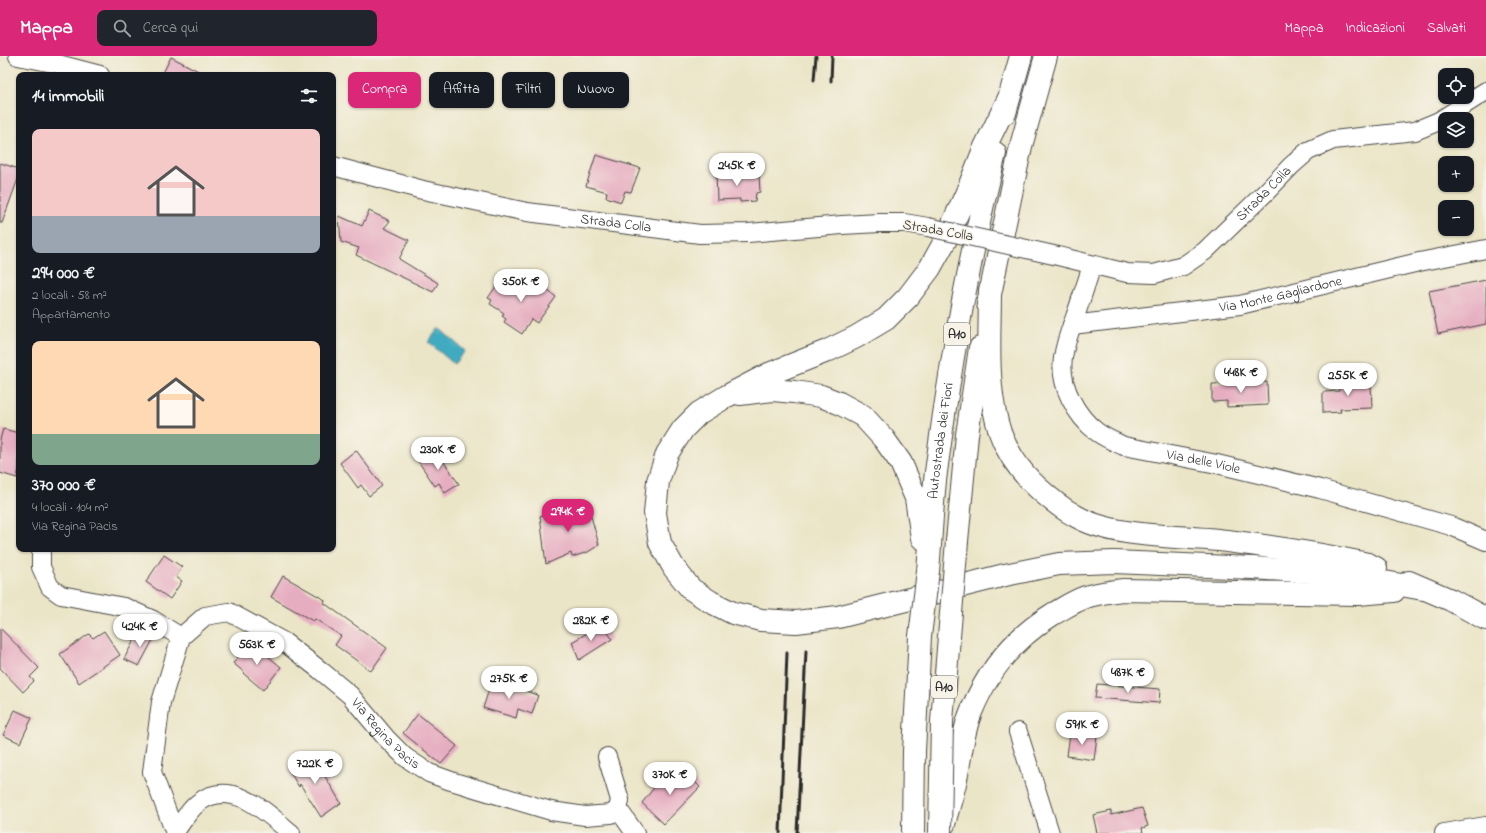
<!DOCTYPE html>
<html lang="it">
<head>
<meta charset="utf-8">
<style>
	body { margin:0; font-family:"Indie Flower",sans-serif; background:#20242c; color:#f1f3f6; height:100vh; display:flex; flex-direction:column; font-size:15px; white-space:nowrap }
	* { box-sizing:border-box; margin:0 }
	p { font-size:13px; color:#9ea1a6 }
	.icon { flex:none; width:22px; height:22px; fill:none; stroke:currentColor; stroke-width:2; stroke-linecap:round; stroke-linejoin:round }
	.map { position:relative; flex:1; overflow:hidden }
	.side { position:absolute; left:16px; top:16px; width:320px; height:480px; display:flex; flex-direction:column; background:#171b24; border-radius:8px; box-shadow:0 1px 3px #0004 }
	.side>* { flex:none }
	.guide { position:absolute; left:348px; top:16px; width:380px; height:36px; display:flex; gap:8px }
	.fabs { position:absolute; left:1438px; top:12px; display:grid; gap:8px }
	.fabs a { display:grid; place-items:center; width:36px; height:36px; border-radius:8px; background:#171b24; box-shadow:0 1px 3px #0004; font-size:20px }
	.price { position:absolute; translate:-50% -34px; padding:0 9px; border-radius:14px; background:#fff; color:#222; font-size:13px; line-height:26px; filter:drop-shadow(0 1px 2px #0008) }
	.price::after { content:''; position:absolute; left:50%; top:24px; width:12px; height:9px; margin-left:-6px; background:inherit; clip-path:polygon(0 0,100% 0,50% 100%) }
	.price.active { background:#db2777; color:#fff }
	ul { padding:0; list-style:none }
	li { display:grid; align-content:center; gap:8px; height:212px; padding:0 16px }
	li span { display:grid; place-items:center; height:124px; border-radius:8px; color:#555 }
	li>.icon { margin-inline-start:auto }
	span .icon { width:72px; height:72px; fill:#fffc; stroke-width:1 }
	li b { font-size:17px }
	h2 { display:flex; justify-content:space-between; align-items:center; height:48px; padding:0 16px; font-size:17px }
	.tag { padding:0 14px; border-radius:8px; background:#171b24; box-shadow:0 1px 3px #0004; font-size:14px; line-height:36px }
	.tag.active { background:#db2777; color:#fff }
	header { display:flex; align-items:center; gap:24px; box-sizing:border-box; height:56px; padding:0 20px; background:#db2777; color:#fff }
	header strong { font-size:19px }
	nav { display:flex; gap:22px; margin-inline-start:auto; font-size:14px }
	.search { width:280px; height:36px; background:#20242c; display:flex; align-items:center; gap:10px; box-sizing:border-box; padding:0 14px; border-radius:8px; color:#9ea1a6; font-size:15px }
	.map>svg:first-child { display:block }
	.water { fill:#41abc0; stroke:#366b76 }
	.building { fill:#e6adc1 }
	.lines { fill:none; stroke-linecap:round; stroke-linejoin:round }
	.minor-casing { stroke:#484743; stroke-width:20 }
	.motorway-casing { stroke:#484743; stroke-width:24 }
	.minor { stroke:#fff; stroke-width:18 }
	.motorway { stroke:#fff; stroke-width:22 }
	.rail { stroke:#2b2b2b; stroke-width:3 }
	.minor-bridge-casing { stroke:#484743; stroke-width:20; stroke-linecap:butt }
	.motorway-bridge-casing { stroke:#484743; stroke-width:24; stroke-linecap:butt }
	.minor-bridge { stroke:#fff; stroke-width:18 }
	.motorway-bridge { stroke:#fff; stroke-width:22 }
	.labels { text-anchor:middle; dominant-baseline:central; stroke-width:3; stroke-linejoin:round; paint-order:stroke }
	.shield { fill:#f7f3e8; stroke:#686764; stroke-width:1 }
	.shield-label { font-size:13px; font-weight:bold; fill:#2b2b2b }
	.street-label { font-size:14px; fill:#2b2b2b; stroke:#f7f3e8 }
</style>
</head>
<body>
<header>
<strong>Mappa</strong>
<div class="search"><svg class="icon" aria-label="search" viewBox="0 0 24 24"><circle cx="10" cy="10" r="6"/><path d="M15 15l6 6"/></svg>Cerca qui</div>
<nav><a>Mappa</a><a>Indicazioni</a><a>Salvati</a></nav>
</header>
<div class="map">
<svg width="1486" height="777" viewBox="0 0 1486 777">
	<rect width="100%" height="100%" fill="#f7f3e8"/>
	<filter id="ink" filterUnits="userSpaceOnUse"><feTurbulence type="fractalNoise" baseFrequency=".025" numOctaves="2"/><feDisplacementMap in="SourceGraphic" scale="8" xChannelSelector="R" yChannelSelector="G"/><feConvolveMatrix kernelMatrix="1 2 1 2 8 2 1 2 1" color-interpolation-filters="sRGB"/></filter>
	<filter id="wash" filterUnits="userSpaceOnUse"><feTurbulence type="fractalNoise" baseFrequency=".012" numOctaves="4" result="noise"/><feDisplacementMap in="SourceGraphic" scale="16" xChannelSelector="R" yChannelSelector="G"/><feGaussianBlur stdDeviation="0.9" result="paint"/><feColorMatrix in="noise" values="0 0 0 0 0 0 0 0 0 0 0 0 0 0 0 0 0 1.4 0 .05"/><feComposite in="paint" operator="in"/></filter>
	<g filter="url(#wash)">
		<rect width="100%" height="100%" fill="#ebe5c8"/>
		<path class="water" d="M 439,272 L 465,295 L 454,308 L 428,286 Z"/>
		<g id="blocks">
			<path class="building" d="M 171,1 L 206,19 L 162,19 Z
				M 596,99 L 640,112 L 631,136 L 625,135 L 621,146 L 606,141 L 607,136 L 586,130 Z
				M 0,107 L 19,113 L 19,120 L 2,167 L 0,167 Z
				M 716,117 L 741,117 L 741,120 L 759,119 L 760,136 L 756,137 L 755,145 L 740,146 L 740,143 L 717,144 Z
				M 369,155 L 390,165 L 384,172 L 409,184 L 399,203 L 438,227 L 433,236 L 356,199 L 359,192 L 341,186 L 339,160 L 362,170 Z
				M 502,222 L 506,225 L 507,223 L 526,236 L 534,224 L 556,241 L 537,267 L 531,263 L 522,278 L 504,266 L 506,263 L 502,260 L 504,257 L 490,248 L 492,244 L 488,242 L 497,229 L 498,230 Z
				M 1486,224 L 1486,268 L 1438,278 L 1429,235 Z
				M 1358,324 L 1358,329 L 1371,329 L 1372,352 L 1340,353 L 1341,356 L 1323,357 L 1323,336 L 1339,335 L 1339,325 Z
				M 1267,326 L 1268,349 L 1227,351 L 1227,345 L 1212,346 L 1212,328 Z
				M 3,373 L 19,377 L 19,412 L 17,422 L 0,417 L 0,384 Z
				M 435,393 L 459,428 L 445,437 L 439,427 L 435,430 L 418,405 Z
				M 356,394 L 382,430 L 369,440 L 361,429 L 358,432 L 340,407 Z
				M 584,446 L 588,460 L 591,460 L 599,489 L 588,496 L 572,501 L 571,497 L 546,508 L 540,460 L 554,455 Z
				M 164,499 L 182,511 L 176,521 L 182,525 L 170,543 L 146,526 Z
				M 283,520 L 325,544 L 324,547 L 387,592 L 371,615 L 335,589 L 341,580 L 315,563 L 313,565 L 271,541 Z
				M 603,568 L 612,583 L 579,604 L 572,586 Z
				M 0,572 L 39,612 L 30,621 L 34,625 L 23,636 L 0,612 Z
				M 140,573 L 155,580 L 139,610 L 124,603 Z
				M 104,575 L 120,599 L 79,627 L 60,598 L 89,578 L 93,582 Z
				M 249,588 L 261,598 L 263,596 L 281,611 L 263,634 L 244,618 L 245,617 L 233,607 Z
				M 492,624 L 538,639 L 532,658 L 518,653 L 516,662 L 483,652 Z
				M 1097,628 L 1160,633 L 1159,647 L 1095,642 Z
				M 15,654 L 32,662 L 20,687 L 3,679 Z
				M 418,658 L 457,690 L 441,708 L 403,677 Z
				M 1070,677 L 1097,680 L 1094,704 L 1067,700 Z
				M 311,697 L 341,747 L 321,761 L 300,728 L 299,731 L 288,713 Z
				M 683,714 L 700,731 L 664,768 L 642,747 L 653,733 L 667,719 L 674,725 Z
				M 1142,752 L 1148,770 L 1142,772 L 1143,777 L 1097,777 L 1093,759 L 1111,755 L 1111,759 Z"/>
		</g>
	</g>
	<g filter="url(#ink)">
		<use href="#blocks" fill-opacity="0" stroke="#484743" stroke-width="1"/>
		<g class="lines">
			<defs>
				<g id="minor">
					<path d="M 18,0 L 58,8 L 100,19"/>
					<path id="s1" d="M 333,110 L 423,134 L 527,156 L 700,178 L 748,177 L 842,169 L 880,167 L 904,167 L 928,171"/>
					<path id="s2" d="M 1058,200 L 1127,217 L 1154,218 L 1183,210 L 1205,195 L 1267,135 L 1291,110 L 1308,95 L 1333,84 L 1415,75 L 1439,65 L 1486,35"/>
					<path id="s3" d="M 1092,209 C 1087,226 1081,243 1075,261 C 1070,274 1065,287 1063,302 C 1059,329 1076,360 1097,376 C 1105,382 1115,386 1124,390 L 1217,408 L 1320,433 L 1451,470 L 1486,485"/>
					<path id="s4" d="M 1072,269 L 1240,249 L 1419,206 L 1486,193"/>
					<path d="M 41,493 L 41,511 L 50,531 L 61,539 L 124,551 L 153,564 L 181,581"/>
					<path d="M 1018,676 L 1050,777"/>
					<path d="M 618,753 L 635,777"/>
					<path d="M 175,776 C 182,766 188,755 198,747 C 231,721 266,756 291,777"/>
					<path id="s5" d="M 175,777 L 152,716 L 161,646 L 181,581 L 205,560 L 229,556 L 284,586 L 320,614 L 350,639 L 386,682 L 405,701 L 429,717 L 451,725 L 551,755 L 585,760 L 611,758 L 618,753 L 620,744 L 607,701"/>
					<path d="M 1444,777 L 1486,770"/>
				</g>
				<g id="motorway">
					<path d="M 1008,44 L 985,91 L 967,136 L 945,185 L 930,212 L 908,241 L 886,263 L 856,281 L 827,295 L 769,318 L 727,340 L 699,357 L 683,373 L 667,398 L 658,425 L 655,457 L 660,487 L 674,512 L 691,533 L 711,546 L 733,557 L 761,564 L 796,566 L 838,561 L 1005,519 L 1059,508 L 1114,506 L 1253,512 L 1341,518 L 1423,533"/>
					<path d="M 1005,57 L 1021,0"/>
					<path d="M 990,234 C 990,277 986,324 997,366 C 1003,391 1019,415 1038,432 C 1049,442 1061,452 1074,459 C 1113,483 1182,479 1227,485 C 1275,491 1321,498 1368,508 L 1376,512"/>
					<path d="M 988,248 L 1021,90 L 1046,0"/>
					<path d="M 740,338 L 773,334 L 794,336 L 821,340 L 839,347 L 863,360 L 884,383 L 901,407 L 916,442 L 922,482"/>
					<path d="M 957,485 L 967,379 L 980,292"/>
					<path id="s6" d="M 928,515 C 931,482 932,449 936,416 C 950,308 969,202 995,97"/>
					<path d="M 1409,526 L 1451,544 L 1486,563"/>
					<path d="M 944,768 C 948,752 954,735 957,718 C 961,697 963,676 971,656 C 988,614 1014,582 1053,558 C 1064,552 1074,545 1086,541 C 1097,537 1110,536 1122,534 L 1358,538 L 1394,535"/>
				</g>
			</defs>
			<use href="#minor" class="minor-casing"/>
			<use href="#motorway" class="motorway-casing"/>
			<use href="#minor" class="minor"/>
			<use href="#motorway" class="motorway"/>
			<path class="rail" d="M 814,24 L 816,0
				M 831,25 L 832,0
				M 780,777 L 787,597
				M 797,777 L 806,595"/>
			<defs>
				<path id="minor-bridge" d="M 928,171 L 1058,200"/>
				<path id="motorway-bridge" d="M 913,777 L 914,695 L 920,580 L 928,515
					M 940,777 L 942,665 L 957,485"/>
			</defs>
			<use href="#minor-bridge" class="minor-bridge-casing"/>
			<use href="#motorway-bridge" class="motorway-bridge-casing"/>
			<use href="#minor-bridge" class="minor-bridge"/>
			<use href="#motorway-bridge" class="motorway-bridge"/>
		</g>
	</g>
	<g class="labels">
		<g class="shield">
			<rect x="944" y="267" width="26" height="22" rx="3"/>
			<rect x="931" y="620" width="26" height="22" rx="3"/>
		</g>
		<g class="shield-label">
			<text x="957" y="278">A10</text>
			<text x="944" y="631">A10</text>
		</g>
		<g class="street-label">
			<text stroke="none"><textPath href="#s2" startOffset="237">Strada Colla</textPath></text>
			<text stroke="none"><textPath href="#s1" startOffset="289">Strada Colla</textPath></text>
			<text transform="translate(938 175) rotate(10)">Strada Colla</text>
			<text stroke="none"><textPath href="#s4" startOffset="211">Via Monte Gagliardone</textPath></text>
			<text stroke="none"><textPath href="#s6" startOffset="131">Autostrada dei Fiori</textPath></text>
			<text stroke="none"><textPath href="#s3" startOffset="294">Via delle Viole</textPath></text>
			<text stroke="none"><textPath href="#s5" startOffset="460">Via Regina Pacis</textPath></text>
		</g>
	</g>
</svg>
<div class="fabs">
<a><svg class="icon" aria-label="locate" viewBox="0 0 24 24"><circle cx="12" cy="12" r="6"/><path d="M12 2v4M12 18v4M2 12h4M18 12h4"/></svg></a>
<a><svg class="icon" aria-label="layers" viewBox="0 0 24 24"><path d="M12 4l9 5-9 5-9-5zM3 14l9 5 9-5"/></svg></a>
<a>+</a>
<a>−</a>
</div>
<b class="price" style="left:737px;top:131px">245K €</b>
<b class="price" style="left:521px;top:247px">350K €</b>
<b class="price" style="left:1241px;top:338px">448K €</b>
<b class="price" style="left:1348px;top:341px">255K €</b>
<b class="price" style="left:438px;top:415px">230K €</b>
<b class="price active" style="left:568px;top:477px">294K €</b>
<b class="price" style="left:591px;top:586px">282K €</b>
<b class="price" style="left:140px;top:592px">424K €</b>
<b class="price" style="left:257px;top:610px">563K €</b>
<b class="price" style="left:1128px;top:638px">487K €</b>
<b class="price" style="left:509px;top:644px">275K €</b>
<b class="price" style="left:1082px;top:690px">591K €</b>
<b class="price" style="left:315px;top:729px">722K €</b>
<b class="price" style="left:670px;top:740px">370K €</b>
<div class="guide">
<a class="tag active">Compra</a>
<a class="tag">Affitta</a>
<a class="tag">Filtri</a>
<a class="tag">Nuovo</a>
</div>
<section class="side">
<h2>14 immobili<svg class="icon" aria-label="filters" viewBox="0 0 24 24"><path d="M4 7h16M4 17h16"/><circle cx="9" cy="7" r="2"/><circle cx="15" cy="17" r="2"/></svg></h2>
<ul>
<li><span style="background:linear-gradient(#f6c9c9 70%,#9aa5b1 0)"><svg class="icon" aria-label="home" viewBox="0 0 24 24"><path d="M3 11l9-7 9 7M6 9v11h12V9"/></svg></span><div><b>294 000 €</b><p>2 locali · 58 m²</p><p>Appartamento</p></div></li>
<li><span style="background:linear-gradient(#ffd9b3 75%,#7fa58c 0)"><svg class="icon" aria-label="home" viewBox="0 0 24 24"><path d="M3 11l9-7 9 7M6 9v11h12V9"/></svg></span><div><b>370 000 €</b><p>4 locali · 104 m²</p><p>Via Regina Pacis</p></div></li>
</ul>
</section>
</div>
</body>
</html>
